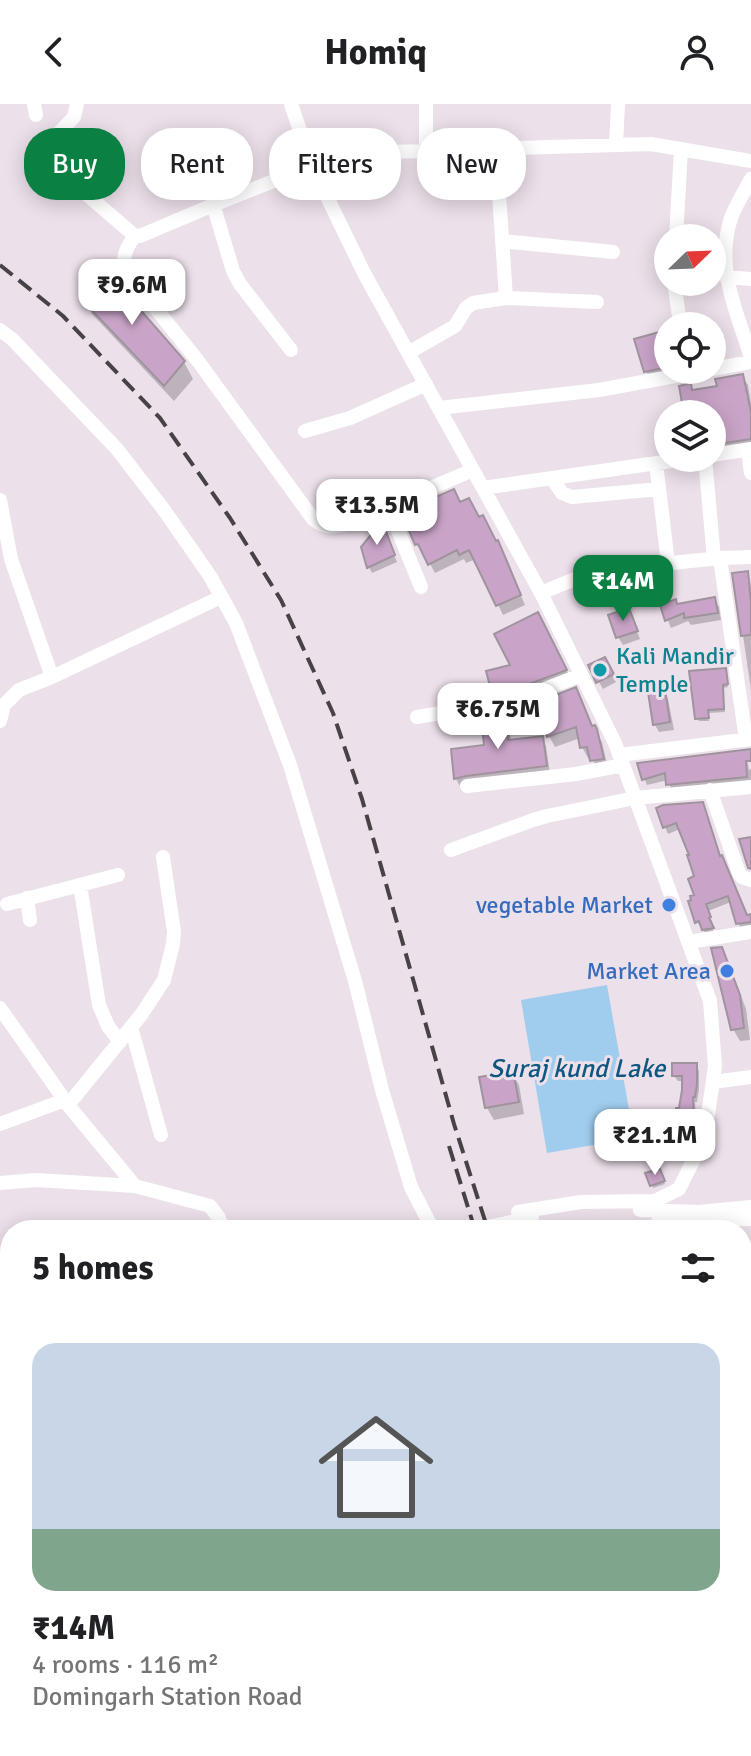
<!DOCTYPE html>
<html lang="en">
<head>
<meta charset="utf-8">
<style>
	body { margin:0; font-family:Signika,sans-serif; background:#f6f6f6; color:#202124; height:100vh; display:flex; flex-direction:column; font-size:30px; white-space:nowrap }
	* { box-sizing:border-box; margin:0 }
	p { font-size:26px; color:#757577 }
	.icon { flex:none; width:44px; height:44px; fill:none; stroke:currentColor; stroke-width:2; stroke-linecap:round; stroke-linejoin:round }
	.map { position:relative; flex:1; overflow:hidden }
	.sheet { position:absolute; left:0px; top:1116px; width:752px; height:536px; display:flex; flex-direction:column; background:#fff; border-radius:32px 32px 0 0; box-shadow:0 4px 20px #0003 }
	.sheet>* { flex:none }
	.hud { position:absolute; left:24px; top:24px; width:704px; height:72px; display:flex; gap:16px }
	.needle { width:52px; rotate:67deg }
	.tools { position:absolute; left:654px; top:120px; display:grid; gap:16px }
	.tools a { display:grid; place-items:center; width:72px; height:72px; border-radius:50%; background:#fff; box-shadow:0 4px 20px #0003; font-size:40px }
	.price { position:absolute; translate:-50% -68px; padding:0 18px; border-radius:16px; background:#fff; color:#222; font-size:26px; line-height:52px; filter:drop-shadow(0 2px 4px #0008) }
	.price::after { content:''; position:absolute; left:50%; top:48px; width:24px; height:18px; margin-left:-12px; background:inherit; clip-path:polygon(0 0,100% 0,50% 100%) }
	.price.active { background:#0b8043; color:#fff }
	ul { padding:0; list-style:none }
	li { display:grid; align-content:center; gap:16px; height:424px; padding:0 32px }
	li+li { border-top:2px solid #e0e0e0 }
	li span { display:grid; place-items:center; height:248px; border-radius:24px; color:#555 }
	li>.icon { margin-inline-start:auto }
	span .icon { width:144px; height:144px; fill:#fffc; stroke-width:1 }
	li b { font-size:34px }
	h2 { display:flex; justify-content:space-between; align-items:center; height:96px; padding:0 32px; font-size:34px }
	.pill { padding:0 28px; border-radius:32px; background:#fff; box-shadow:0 4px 20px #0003; font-size:28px; line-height:72px }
	.pill.active { background:#0b8043; color:#fff }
	header { display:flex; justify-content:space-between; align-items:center; height:104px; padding:0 32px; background:#fff; font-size:36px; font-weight:700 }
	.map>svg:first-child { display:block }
	.water { fill:#a0cced }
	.shadow { fill:#0003 }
	.building { fill:#c9a4c8; stroke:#9f949e; stroke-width:2 }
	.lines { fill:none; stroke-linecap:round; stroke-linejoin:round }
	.minor { stroke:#fff; stroke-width:14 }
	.rail { stroke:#474246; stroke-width:4; stroke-dasharray:16 8; stroke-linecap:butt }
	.culture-dot { fill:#0f9aa8; stroke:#ece0eb; stroke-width:3 }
	.shop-dot { fill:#3f7fe0; stroke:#ece0eb; stroke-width:3 }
	.labels { text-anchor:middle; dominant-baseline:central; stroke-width:6; stroke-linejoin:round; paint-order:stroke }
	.culture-label { font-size:24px; fill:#0d838f; stroke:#ece0eb; text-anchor:start }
	.shop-label { font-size:24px; fill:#366cbe; stroke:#ece0eb; text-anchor:end }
	.water-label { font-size:26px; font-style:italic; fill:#0d5781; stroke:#ece0eb }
</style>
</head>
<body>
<header><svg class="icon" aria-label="back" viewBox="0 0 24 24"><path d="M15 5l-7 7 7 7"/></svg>Homiq<svg class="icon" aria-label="person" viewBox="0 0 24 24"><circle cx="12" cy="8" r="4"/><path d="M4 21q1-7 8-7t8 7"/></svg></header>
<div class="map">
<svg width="751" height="1652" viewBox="0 0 751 1652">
	<rect width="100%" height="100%" fill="#ece0eb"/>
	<path class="water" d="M 607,881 L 634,1034 L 547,1049 L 521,896 Z"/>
	<path class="shadow" d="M 83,194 L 184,258 L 193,275 L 174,297 L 92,210 Z
		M 662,229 L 668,239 L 668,266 L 709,266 L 652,277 L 646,267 Z
		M 742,272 L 748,281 L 751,299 L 751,345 L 712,352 L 712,310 L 686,310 L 690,282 L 693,288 L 719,283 Z
		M 460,400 L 502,448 L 525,501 L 503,511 L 476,455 L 466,459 L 464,455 L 435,469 L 424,449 L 422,450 L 404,409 Z
		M 384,426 L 397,458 L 372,469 L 369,463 Z
		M 746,469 L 750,476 L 751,484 L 751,586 L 734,470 Z
		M 714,495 L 719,503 L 721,516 L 691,521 L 688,517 L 671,524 L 662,502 Z
		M 632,514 L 640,535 L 623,541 L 618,533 Z
		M 544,522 L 572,577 L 500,600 L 494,589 Z
		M 604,555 L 616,578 L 603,585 L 590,562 Z
		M 726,570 L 728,583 L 723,584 L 725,608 L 708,609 L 709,617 L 699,617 L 697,614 Z
		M 664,588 L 668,595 L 674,626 L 659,628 L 655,621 L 650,590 Z
		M 537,601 L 594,632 L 595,626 L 602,638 L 608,665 L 598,667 L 592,653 L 588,654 L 582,643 L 580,634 L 555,643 L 549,632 Z
		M 505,610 L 509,618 L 511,638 L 542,635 L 546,642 L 550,670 L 460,682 L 456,675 L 486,643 Z
		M 747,655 L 749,666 L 751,665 L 751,679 L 672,687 L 668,676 L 647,681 L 639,661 Z
		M 702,700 L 706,706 L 721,754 L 747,813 L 751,812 L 751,825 L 741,826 L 731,798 L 708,807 L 713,820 L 711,821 L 715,830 L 708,832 L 697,818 L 697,773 L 691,752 L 680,725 L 668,730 L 665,723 Z
		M 721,845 L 728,857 L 746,905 L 750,936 L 740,937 L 733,925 Z
		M 696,961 L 699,967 L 699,986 L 697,998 L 695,998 L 696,1029 L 687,1056 L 676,1054 L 673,1049 L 684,977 L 678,977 L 674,972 Z
		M 512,969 L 519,981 L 524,1010 L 494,1016 L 487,1004 L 482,975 Z
		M 659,1067 L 665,1080 L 653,1084 L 652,1081 Z
		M 577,1122 L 579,1126 L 542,1126 Z
		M 742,1230 L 748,1273 L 742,1274 Z
		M 604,1642 L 636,1642 L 641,1652 L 608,1652 Z"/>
	<path class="building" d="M 104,164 L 185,257 L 164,282 L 80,194 Z
		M 663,227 L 668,243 L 668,263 L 644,268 L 634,235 Z
		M 743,270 L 751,308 L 751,335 L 712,341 L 712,310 L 684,310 L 679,282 L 691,279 L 692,286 L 717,282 L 715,275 Z
		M 454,385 L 460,398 L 469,394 L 479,413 L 483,411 L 496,437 L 498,436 L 521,491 L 496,502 L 469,446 L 459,451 L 457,446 L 428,461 L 418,440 L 415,441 L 401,408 Z
		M 382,417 L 395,451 L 367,464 L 361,443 Z
		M 748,467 L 751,499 L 751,531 L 741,532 L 732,469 Z
		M 715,493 L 718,509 L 684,514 L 684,509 L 665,517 L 660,501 L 676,495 L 677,500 Z
		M 629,504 L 638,527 L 616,534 L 608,511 Z
		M 538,508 L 567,566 L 513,586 L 492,590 L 486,567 L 510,561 L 494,530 Z
		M 605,553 L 614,570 L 596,579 L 588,561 Z
		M 726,564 L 728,580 L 723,581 L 724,605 L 708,606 L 709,614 L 695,615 L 689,567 Z
		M 576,583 L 592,622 L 595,621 L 597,625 L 604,655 L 590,657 L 587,643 L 580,644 L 576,623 L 547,633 L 535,599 Z
		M 665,585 L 670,618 L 653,621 L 648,588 Z
		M 506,608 L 508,636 L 543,632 L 547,662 L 466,672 L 454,675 L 451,645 L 484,641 L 481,612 Z
		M 751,645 L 751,657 L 746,657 L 747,673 L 666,681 L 665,669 L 642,676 L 637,659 Z
		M 703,698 L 720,752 L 722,751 L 747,811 L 751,810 L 751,818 L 736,820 L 728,792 L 706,800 L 711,813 L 709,814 L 714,824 L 702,826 L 699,817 L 695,819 L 688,797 L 691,796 L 690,792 L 694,791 L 688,775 L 694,772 L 687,751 L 689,751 L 676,719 L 663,724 L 656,704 L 663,701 Z
		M 751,733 L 751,765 L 748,764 L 739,735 Z
		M 722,843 L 740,891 L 744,924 L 731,926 L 711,844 Z
		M 672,959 L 697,959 L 697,980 L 695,993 L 693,993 L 694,1022 L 684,1052 L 671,1049 L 676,1022 L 676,1004 L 679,1004 L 682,986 L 682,972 L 672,972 Z
		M 513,967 L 519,998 L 485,1004 L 479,973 Z
		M 660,1065 L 665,1077 L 650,1082 L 645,1069 Z"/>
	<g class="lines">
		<path class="minor" d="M 34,0 L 36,11
			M 77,0 L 74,13 L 43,46 L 42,52 L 135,132 L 140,132 L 218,99 L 312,62 L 388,48 L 651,40 L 751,57
			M 291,0 L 312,62 L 364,169 L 541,489 L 615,639 L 710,897 L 715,962 L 708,1011 L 694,1055 L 679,1085 L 655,1097 L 581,1098 L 518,1108
			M 426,0 L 426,47
			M 616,41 L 618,0
			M 496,45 L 506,194 L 597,198
			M 751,75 C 745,87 736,100 731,114 C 715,163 736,206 751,253
			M 213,100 L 233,167 L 240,180 L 291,246
			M 135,132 C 126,143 120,157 128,170 L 198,257 L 313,415 C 323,423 331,424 343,421 L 473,366
			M 676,134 L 681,45
			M 502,137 L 613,148
			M 726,173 L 751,175
			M 674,178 L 680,219
			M 0,226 L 12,235 L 117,345 L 164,406 L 210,472 L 236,519 L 290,661 L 355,877 L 382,986 L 411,1083 L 433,1126
			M 408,249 L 455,222 L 466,204 L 473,199 L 506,194
			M 712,265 L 751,258
			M 439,304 L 599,286 L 708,266
			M 305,327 L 350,314 L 426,280
			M 748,346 L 751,369
			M 712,351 L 751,345
			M 705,354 L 714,455
			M 656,359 L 668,459
			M 552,374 L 562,389 L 572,393 L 659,385
			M 483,384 L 692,354
			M 0,396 L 11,455 L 52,573
			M 388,402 L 421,483
			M 720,454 L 746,636
			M 541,489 L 594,467 L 720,454 L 751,453
			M 417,613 L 516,596 L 581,571
			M 0,617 L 4,601 L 19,586 L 52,573 L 221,493
			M 619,651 L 751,635
			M 467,682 L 576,670 L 623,661
			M 710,686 L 739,769 L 742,773 L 751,776
			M 451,746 L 533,716 L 547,712 L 635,694 L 751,683
			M 80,781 L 99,901 L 108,922 L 120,938
			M 27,794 L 30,816
			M 7,800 L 118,771
			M 688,838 L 751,828
			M 0,904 L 68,1001 L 135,1082 L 210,1102 L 219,1114 L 223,1126
			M 131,923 L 161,1031
			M 713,978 L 751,973
			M 68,1001 L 141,911 L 164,876 L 173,840 L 174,828 L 163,753
			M 0,1020 L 65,996
			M 0,1079 L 36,1076 L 135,1082
			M 640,1106 L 699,1108 L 751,1103
			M 658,1117 L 751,1115
			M 471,1126 L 532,1114
			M 0,1220 L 10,1217
			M 742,1273 L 751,1272
			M 0,1328 L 10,1323
			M 0,1476 L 10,1475
			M 742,1481 L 751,1480
			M 742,1549 L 751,1570
			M 0,1560 L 10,1559
			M 0,1623 L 2,1639 L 4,1643 L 8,1645 L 27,1642
			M 121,1642 L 123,1646 L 127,1647 L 154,1642
			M 289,1642 L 289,1652
			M 578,1642 L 581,1652
			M 665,1642 L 669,1652
			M 678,1642 L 683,1652
			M 495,1652 L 515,1642"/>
		<path class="rail" d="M 0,161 L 63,212 L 160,314 L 230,414 L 281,496 L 333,609 L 362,695 L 454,1020 L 488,1126
			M 449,1042 L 475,1126
			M 696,1642 L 700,1652"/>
	</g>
	<circle class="culture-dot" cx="600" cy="566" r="8"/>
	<g class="shop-dot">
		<circle cx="669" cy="801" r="8"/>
		<circle cx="727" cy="867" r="8"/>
	</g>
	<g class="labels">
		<g class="culture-label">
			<text x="616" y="552">Kali Mandir<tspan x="616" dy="28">Temple</tspan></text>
		</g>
		<g class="shop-label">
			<text x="653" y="801">vegetable Market</text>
			<text x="711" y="867">Market Area</text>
		</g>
		<g class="water-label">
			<text x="577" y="965">Suraj kund Lake</text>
		</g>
	</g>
</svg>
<div class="tools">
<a><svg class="needle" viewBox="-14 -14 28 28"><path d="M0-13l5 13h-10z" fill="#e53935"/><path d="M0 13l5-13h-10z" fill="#757577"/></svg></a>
<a><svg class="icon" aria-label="locate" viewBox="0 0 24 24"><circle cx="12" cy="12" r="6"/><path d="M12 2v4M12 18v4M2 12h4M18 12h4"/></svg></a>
<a><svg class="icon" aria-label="layers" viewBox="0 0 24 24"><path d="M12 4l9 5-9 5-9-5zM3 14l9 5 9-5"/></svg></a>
</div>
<b class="price" style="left:132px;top:223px">₹9.6M</b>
<b class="price" style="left:377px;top:443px">₹13.5M</b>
<b class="price active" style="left:623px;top:519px">₹14M</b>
<b class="price" style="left:498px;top:647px">₹6.75M</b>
<b class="price" style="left:655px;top:1073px">₹21.1M</b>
<div class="hud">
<a class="pill active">Buy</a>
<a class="pill">Rent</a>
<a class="pill">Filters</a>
<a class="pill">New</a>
</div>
<section class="sheet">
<h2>5 homes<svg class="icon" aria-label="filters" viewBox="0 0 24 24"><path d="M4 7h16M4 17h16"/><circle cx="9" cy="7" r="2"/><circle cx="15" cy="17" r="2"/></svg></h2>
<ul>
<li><span style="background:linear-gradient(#c9d6e8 75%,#7fa58c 0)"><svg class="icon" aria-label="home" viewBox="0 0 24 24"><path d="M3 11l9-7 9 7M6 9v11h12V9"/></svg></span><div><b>₹14M</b><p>4 rooms · 116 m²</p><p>Domingarh Station Road</p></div></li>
</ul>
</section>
</div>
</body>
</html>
